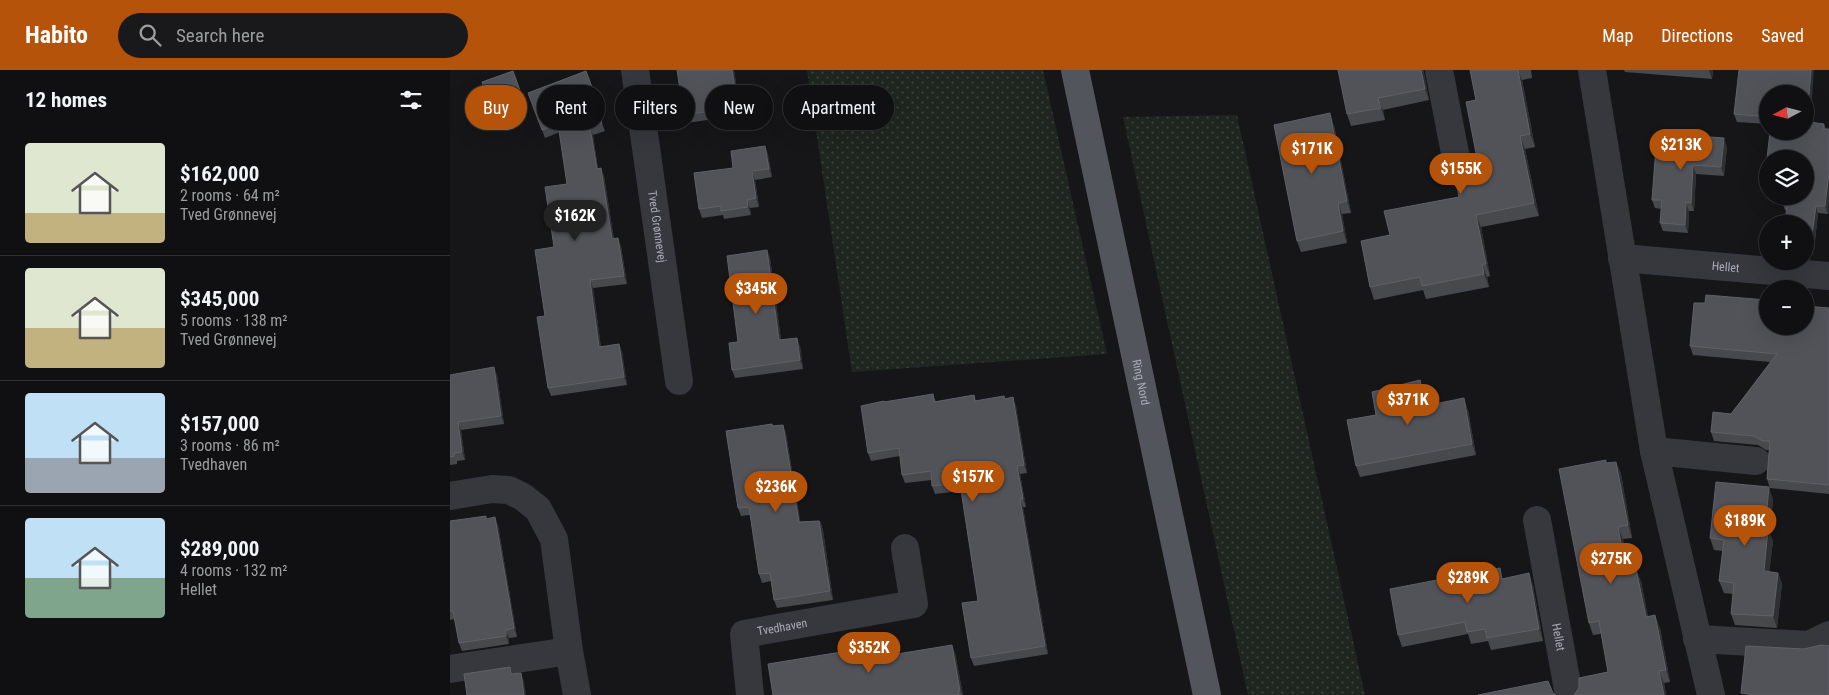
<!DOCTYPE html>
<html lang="en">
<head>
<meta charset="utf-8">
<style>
	body { margin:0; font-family:"Roboto Condensed",sans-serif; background:#19191b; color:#f1f3f6; height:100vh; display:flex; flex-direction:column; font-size:19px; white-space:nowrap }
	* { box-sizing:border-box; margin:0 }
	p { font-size:16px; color:#9c9d9f }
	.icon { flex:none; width:28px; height:28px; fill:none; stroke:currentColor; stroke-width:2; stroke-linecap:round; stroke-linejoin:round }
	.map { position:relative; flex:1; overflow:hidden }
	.panel { display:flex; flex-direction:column; background:#101012; width:450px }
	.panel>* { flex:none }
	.banner { position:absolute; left:15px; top:15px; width:475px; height:45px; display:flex; gap:10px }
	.needle { width:32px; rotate:263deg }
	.controls { position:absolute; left:1309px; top:15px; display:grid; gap:10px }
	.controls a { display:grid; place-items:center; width:55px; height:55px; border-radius:50%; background:#101012; box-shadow:0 5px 20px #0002,0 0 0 1px #303032; font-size:25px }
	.price { position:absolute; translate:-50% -42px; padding:0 11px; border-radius:18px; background:#b45309; color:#fff; font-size:16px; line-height:32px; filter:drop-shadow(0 1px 2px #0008) }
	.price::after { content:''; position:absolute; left:50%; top:30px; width:15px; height:11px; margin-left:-8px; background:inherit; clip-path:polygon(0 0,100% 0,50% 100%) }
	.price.selected { background:#222; color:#fff }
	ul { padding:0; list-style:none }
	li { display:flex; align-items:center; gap:15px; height:125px; padding:0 25px }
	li+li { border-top:1px solid #303032 }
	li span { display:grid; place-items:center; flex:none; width:140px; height:100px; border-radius:5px; color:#555 }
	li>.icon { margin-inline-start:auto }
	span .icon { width:60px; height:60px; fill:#fffc; stroke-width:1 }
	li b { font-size:21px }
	h2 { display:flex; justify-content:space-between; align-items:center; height:60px; padding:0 25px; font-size:21px }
	.tag { padding:0 18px; border-radius:22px; background:#101012; box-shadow:0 5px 20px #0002,0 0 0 1px #303032; font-size:18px; line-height:45px }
	.tag.selected { background:#b45309; color:#fff }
	header { display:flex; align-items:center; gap:30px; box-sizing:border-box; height:70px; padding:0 25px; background:#b45309; color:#fff }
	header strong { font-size:24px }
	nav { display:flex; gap:28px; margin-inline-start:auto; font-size:18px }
	.search { width:350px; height:45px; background:#19191b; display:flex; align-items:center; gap:12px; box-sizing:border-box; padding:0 18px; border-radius:28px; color:#9c9d9f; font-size:19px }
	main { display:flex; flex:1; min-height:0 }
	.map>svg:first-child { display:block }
	.grass { fill:url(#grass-dots) }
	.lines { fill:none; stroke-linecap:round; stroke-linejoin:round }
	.minor { stroke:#37383d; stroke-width:28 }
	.major { stroke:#53555c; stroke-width:28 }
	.wall { fill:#47494d }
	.shaded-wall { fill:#2f3033 }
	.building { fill:#525359; stroke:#5f6168 }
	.labels { text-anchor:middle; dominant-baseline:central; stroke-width:4.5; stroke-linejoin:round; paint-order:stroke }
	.street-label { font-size:12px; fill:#a8adb8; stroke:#111113 }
</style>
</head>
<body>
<header>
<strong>Habito</strong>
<div class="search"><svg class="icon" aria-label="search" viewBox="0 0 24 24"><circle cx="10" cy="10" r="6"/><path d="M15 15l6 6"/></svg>Search here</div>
<nav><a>Map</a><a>Directions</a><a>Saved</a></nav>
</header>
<main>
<section class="panel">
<h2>12 homes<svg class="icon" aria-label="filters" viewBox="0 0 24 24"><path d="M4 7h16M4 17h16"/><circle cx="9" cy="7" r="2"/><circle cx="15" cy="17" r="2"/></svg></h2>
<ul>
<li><span style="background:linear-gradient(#dfe7d0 70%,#c2b280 0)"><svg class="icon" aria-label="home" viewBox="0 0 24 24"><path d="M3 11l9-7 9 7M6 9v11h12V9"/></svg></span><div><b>$162,000</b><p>2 rooms · 64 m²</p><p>Tved Grønnevej</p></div></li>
<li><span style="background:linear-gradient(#dfe7d0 60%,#c2b280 0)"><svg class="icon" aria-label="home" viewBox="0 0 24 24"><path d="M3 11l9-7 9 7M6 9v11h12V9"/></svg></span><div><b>$345,000</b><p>5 rooms · 138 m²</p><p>Tved Grønnevej</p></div></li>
<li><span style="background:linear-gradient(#bfe0f5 65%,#9aa5b1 0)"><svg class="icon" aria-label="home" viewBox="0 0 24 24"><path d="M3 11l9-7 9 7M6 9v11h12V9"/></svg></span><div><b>$157,000</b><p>3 rooms · 86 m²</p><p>Tvedhaven</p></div></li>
<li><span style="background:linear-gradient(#bfe0f5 60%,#7fa58c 0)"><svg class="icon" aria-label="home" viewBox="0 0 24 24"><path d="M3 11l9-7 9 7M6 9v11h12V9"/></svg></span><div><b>$289,000</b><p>4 rooms · 132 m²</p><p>Hellet</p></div></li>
</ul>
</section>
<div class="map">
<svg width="1379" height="625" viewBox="0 0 1379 625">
	<defs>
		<pattern id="grass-dots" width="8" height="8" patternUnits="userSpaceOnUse" patternTransform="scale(1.25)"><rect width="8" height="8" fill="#1e261f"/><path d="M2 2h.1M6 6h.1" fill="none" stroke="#3c433d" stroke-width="1.8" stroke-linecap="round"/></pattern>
	</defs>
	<rect width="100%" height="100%" fill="#161618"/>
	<path class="grass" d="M 357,0 L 593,0 L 657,284 L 402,302 Z
		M 787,45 L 915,625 L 798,625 L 673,47 Z"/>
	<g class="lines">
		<g class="minor">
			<path id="s1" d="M 185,0 L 229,311"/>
			<path d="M 989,0 L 1008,99"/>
			<path d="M 1142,0 L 1204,381 L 1261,625"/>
			<path id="s2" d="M 1172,188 L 1379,206"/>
			<path d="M 1204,381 L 1306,391"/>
			<path d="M 0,426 L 42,419 L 59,420 L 73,427 L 88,439 L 104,469 L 119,581 L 127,625"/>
			<path id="s3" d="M 1087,450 L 1119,625"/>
			<path d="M 1247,569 L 1359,575 L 1379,565"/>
			<path d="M 0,599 L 119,581"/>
			<path id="s4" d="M 300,625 L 294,564 L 464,534 L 455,478"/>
		</g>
		<path class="major" id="s5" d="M 625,0 L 757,625"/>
	</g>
	<path class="wall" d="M 284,0 L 291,45 L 237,53 L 234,45 Z
		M 1020,0 L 1081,0 L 1082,8 L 1072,10 L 1085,77 L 1075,79 L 1089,146 L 1031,157 L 1040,206 L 1037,207 L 1039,217 L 976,229 L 973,220 L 924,230 L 920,217 L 940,165 L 1009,127 L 1029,98 L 1026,30 Z
		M 1174,0 L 1263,0 L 1262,9 L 1175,2 Z
		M 1289,0 L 1361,52 L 1374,54 L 1376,59 L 1379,59 L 1379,136 L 1378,144 L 1368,143 L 1364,180 L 1355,179 L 1355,154 L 1337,140 L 1335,140 L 1332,132 L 1355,61 L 1318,24 L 1318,54 L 1287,52 L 1284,44 Z
		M 63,1 L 75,34 L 54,42 L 53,40 L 43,43 L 32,12 Z
		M 136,1 L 153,47 L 150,48 L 155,61 L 143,65 L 148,99 L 154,106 L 164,169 L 171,176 L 177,214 L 143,218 L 151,277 L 169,274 L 172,282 L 177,315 L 101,326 L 98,318 L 95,246 L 104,177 L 117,114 L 110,62 L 95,68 L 78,23 Z
		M 974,3 L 979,30 L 933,40 L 935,50 L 901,56 L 897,44 Z
		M 884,55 L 901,143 L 892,144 L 897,173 L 851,182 L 847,171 Z
		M 1207,63 L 1277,77 L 1274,106 L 1246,104 L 1244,141 L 1239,141 L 1238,163 L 1213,161 L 1210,153 L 1211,139 L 1205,138 L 1202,130 Z
		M 315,76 L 318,85 L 322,107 L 305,110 L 309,137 L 300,138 L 301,145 L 274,149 L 273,145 L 252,148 L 249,139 L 283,98 Z
		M 317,180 L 320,188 L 331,270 L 350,276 L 353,299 L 285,308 L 282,300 L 288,272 Z
		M 1379,238 L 1379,424 L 1320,418 L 1317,409 L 1319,380 L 1316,380 L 1308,375 L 1264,371 L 1261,362 L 1281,344 L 1320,292 L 1243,285 L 1240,276 L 1318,256 Z
		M 0,305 L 47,305 L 54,354 L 11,360 L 15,390 L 7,391 L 7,394 L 0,395 Z
		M 970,310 L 974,321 L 977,335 L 1018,340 L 1026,385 L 910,407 L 906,396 L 926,345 Z
		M 483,324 L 486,332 L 524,325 L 526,331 L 555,329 L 566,336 L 577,403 L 570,404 L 576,437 L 573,437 L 598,584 L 524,596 L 521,588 L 528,531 L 511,421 L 485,424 L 482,416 L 482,410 L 455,413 L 452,405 L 450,386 L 421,391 L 418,383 L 435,332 Z
		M 322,354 L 323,356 L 333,355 L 336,363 L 350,452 L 370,451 L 373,460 L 383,530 L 327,538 L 324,530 L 321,511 L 312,513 L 309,504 L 300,445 L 291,446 L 288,438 Z
		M 1166,392 L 1171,404 L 1182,468 L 1173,469 L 1178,500 L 1191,511 L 1198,547 L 1210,558 L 1220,612 L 1214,613 L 1216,625 L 1124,625 L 1158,602 L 1151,564 L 1143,565 L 1139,553 L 1157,393 Z
		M 1323,429 L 1320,464 L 1323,471 L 1319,502 L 1328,503 L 1332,514 L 1327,558 L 1285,555 L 1281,544 L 1283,524 L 1274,523 L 1269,511 L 1273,481 L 1264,480 L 1260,468 Z
		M 37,449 L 48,455 L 67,567 L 59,568 L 59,574 L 12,581 L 9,573 L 5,549 L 0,550 L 0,451 Z
		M 1054,508 L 1083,515 L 1093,571 L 1041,580 L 1038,571 L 1021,574 L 1018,564 L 952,577 L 948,565 Z
		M 505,583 L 513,625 L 323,625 L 431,584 L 431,586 Z"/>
	<path class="shaded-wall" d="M 282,0 L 284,0 L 291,45 L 288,37 Z
		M 971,0 L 974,0 L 974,3 L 979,30 L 975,19 Z
		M 1068,0 L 1072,10 L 1085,77 L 1080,64 Z
		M 1259,0 L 1263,0 L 1262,9 L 1259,1 Z
		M 1361,0 L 1364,0 L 1360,58 L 1357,50 Z
		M 928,28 L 933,40 L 935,50 L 931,38 Z
		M 880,43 L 884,55 L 901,143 L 897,131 Z
		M 140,57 L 143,65 L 149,107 L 147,99 Z
		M 1070,66 L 1075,79 L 1089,146 L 1084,133 Z
		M 1274,68 L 1277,77 L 1274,106 L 1271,97 Z
		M 315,76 L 318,85 L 322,107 L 319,99 Z
		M 1243,95 L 1246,104 L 1244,141 L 1241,133 Z
		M 151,98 L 154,106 L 165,177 L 162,169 Z
		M 302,101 L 305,110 L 309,137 L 306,128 Z
		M 1379,103 L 1379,136 L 1378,144 L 1375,136 Z
		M 297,130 L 300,138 L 301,145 L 298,137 Z
		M 1236,132 L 1239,141 L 1238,163 L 1235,155 Z
		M 888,133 L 892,144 L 897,173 L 893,161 Z
		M 1366,136 L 1368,143 L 1364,180 L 1361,172 Z
		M 1026,145 L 1031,157 L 1040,206 L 1036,194 Z
		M 168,168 L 171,176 L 177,214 L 174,206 Z
		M 317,180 L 320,188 L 332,278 L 329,270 Z
		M 1032,194 L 1037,207 L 1039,217 L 1034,204 Z
		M 140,210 L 143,218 L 152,285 L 149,277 Z
		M 347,268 L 350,276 L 353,299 L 350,290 Z
		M 169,274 L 172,282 L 177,315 L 174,307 Z
		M 44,297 L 47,305 L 54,354 L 51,346 Z
		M 970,310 L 974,321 L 979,347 L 975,336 Z
		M 563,327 L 566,336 L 577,403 L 574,395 Z
		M 1014,328 L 1018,340 L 1026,385 L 1022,374 Z
		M 8,352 L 11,360 L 15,390 L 12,382 Z
		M 333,355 L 336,363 L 352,460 L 349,452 Z
		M 1166,392 L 1171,404 L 1182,468 L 1178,455 Z
		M 567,396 L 570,404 L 576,437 L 573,429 Z
		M 1319,417 L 1323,429 L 1320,464 L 1323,471 L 1318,513 L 1314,501 L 1315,459 Z
		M 570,429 L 573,437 L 598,584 L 595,576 Z
		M 45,447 L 48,455 L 67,567 L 64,558 Z
		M 369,451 L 373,460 L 383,530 L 380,521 Z
		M 1168,457 L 1173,469 L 1181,513 L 1176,501 Z
		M 1186,499 L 1191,511 L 1200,560 L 1196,547 Z
		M 1079,503 L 1083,515 L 1093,571 L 1089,559 Z
		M 1328,503 L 1332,514 L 1327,558 L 1323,546 Z
		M 1205,545 L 1210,558 L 1220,612 L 1216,600 Z
		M 56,560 L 59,568 L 59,574 L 56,566 Z
		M 502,575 L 505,583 L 513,625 L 512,625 L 510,621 Z
		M 428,576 L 431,584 L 432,595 L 429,587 Z
		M 1209,601 L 1214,613 L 1216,625 L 1214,625 Z
		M 71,603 L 74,611 L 76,625 L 74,625 Z"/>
	<path class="building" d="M 227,0 L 282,0 L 288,37 L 234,45 Z
		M 888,0 L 971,0 L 975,19 L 928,28 L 931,38 L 897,44 Z
		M 1020,0 L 1068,0 L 1080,64 L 1070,66 L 1084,133 L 1026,145 L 1036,194 L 1032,194 L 1034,204 L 972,216 L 970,207 L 920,217 L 911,171 L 940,165 L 934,141 L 1009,127 L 1004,103 L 1029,98 L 1016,32 L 1026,30 Z
		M 1289,0 L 1361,0 L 1357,50 L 1359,52 L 1374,54 L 1373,59 L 1379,59 L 1379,103 L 1375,136 L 1366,136 L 1361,172 L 1355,172 L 1355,154 L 1335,154 L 1337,133 L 1332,132 L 1333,126 L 1355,126 L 1355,89 L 1317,89 L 1320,61 L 1355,61 L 1355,24 L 1318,24 L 1318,47 L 1284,44 Z
		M 63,1 L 72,26 L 51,33 L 50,31 L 40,35 L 32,12 Z
		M 136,1 L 150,39 L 147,40 L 152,53 L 140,57 L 147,99 L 151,98 L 162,169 L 168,168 L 174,206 L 140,210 L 149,277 L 169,274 L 174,307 L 98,318 L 87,247 L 95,246 L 85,180 L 104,177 L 95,117 L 117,114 L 108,54 L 92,60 L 78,23 Z
		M 880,43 L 897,131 L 888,133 L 893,161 L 847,171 L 824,55 Z
		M 1207,63 L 1274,68 L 1271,97 L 1243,95 L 1241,133 L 1236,132 L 1235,155 L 1210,153 L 1212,130 L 1202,130 Z
		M 315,76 L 319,99 L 302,101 L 306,128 L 297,130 L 298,137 L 271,141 L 271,136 L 249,139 L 244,103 L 283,98 L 281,81 Z
		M 317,180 L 329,270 L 347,268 L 350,290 L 282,300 L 279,273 L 288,272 L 277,186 Z
		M 1256,225 L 1317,230 L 1318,256 L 1355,256 L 1355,236 L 1379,238 L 1379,415 L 1317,409 L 1320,371 L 1313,371 L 1304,366 L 1261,362 L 1263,342 L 1281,344 L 1327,284 L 1240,276 L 1244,233 L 1255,233 Z
		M 44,297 L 51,346 L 8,352 L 12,382 L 4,383 L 4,386 L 0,387 L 0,305 Z
		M 970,310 L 975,336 L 1014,328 L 1022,374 L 906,396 L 897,350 L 926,345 L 922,322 Z
		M 483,324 L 484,332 L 524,325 L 525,331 L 554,326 L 555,329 L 563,327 L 574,395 L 567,396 L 573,429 L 570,429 L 595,576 L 521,588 L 512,533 L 528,531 L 510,413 L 482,416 L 481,401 L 452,405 L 449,378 L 418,383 L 411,336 L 434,331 L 434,332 Z
		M 322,354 L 322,356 L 333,355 L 349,452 L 369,451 L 380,521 L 324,530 L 320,503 L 309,504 L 299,437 L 288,438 L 276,361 Z
		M 1156,390 L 1156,393 L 1166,392 L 1178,455 L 1168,457 L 1176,501 L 1186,499 L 1196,547 L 1205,545 L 1216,600 L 1209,601 L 1214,625 L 1124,625 L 1129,618 L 1129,608 L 1158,602 L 1149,551 L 1139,553 L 1109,399 Z
		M 1266,412 L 1319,417 L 1315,459 L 1318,459 L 1314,501 L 1328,503 L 1323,546 L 1281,544 L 1284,513 L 1269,511 L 1274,470 L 1260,468 Z
		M 36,446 L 36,449 L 45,447 L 64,558 L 56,560 L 56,566 L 9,573 L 3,541 L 0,541 L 0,451 Z
		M 1050,498 L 1052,509 L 1079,503 L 1089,559 L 1037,568 L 1035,559 L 1017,562 L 1015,552 L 948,565 L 940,519 Z
		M 502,575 L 510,621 L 508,621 L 509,625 L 323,625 L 318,594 L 428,576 L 429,587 Z
		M 1371,575 L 1379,576 L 1379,625 L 1304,625 L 1291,623 L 1296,576 L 1354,579 Z
		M 60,597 L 61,604 L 71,603 L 74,625 L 17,625 L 14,604 Z
		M 1098,611 L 1103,623 L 1106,625 L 1028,625 Z"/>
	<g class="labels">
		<g class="street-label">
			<text stroke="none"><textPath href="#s1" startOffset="158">Tved Grønnevej</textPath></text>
			<text stroke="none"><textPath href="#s2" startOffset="104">Hellet</textPath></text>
			<text stroke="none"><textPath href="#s5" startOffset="319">Ring Nord</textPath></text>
			<text stroke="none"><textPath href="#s4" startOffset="100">Tvedhaven</textPath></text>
			<text stroke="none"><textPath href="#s3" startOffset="119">Hellet</textPath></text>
		</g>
	</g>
</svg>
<div class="controls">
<a><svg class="needle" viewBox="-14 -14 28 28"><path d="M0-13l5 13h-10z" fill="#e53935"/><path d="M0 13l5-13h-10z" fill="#9c9d9f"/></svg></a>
<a><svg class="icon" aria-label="layers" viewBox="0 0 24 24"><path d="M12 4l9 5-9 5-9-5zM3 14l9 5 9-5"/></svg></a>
<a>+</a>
<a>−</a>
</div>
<b class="price" style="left:1231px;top:101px">$213K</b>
<b class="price" style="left:862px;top:105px">$171K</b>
<b class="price" style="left:1011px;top:125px">$155K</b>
<b class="price selected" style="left:125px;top:172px">$162K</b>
<b class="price" style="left:306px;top:245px">$345K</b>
<b class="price" style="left:958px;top:356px">$371K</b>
<b class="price" style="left:523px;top:433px">$157K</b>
<b class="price" style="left:326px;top:443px">$236K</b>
<b class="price" style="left:1295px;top:477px">$189K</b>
<b class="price" style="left:1161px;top:515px">$275K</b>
<b class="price" style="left:1018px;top:534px">$289K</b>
<b class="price" style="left:419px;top:604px">$352K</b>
<div class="banner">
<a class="tag selected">Buy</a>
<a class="tag">Rent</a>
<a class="tag">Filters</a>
<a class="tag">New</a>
<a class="tag">Apartment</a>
</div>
</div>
</main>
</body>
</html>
